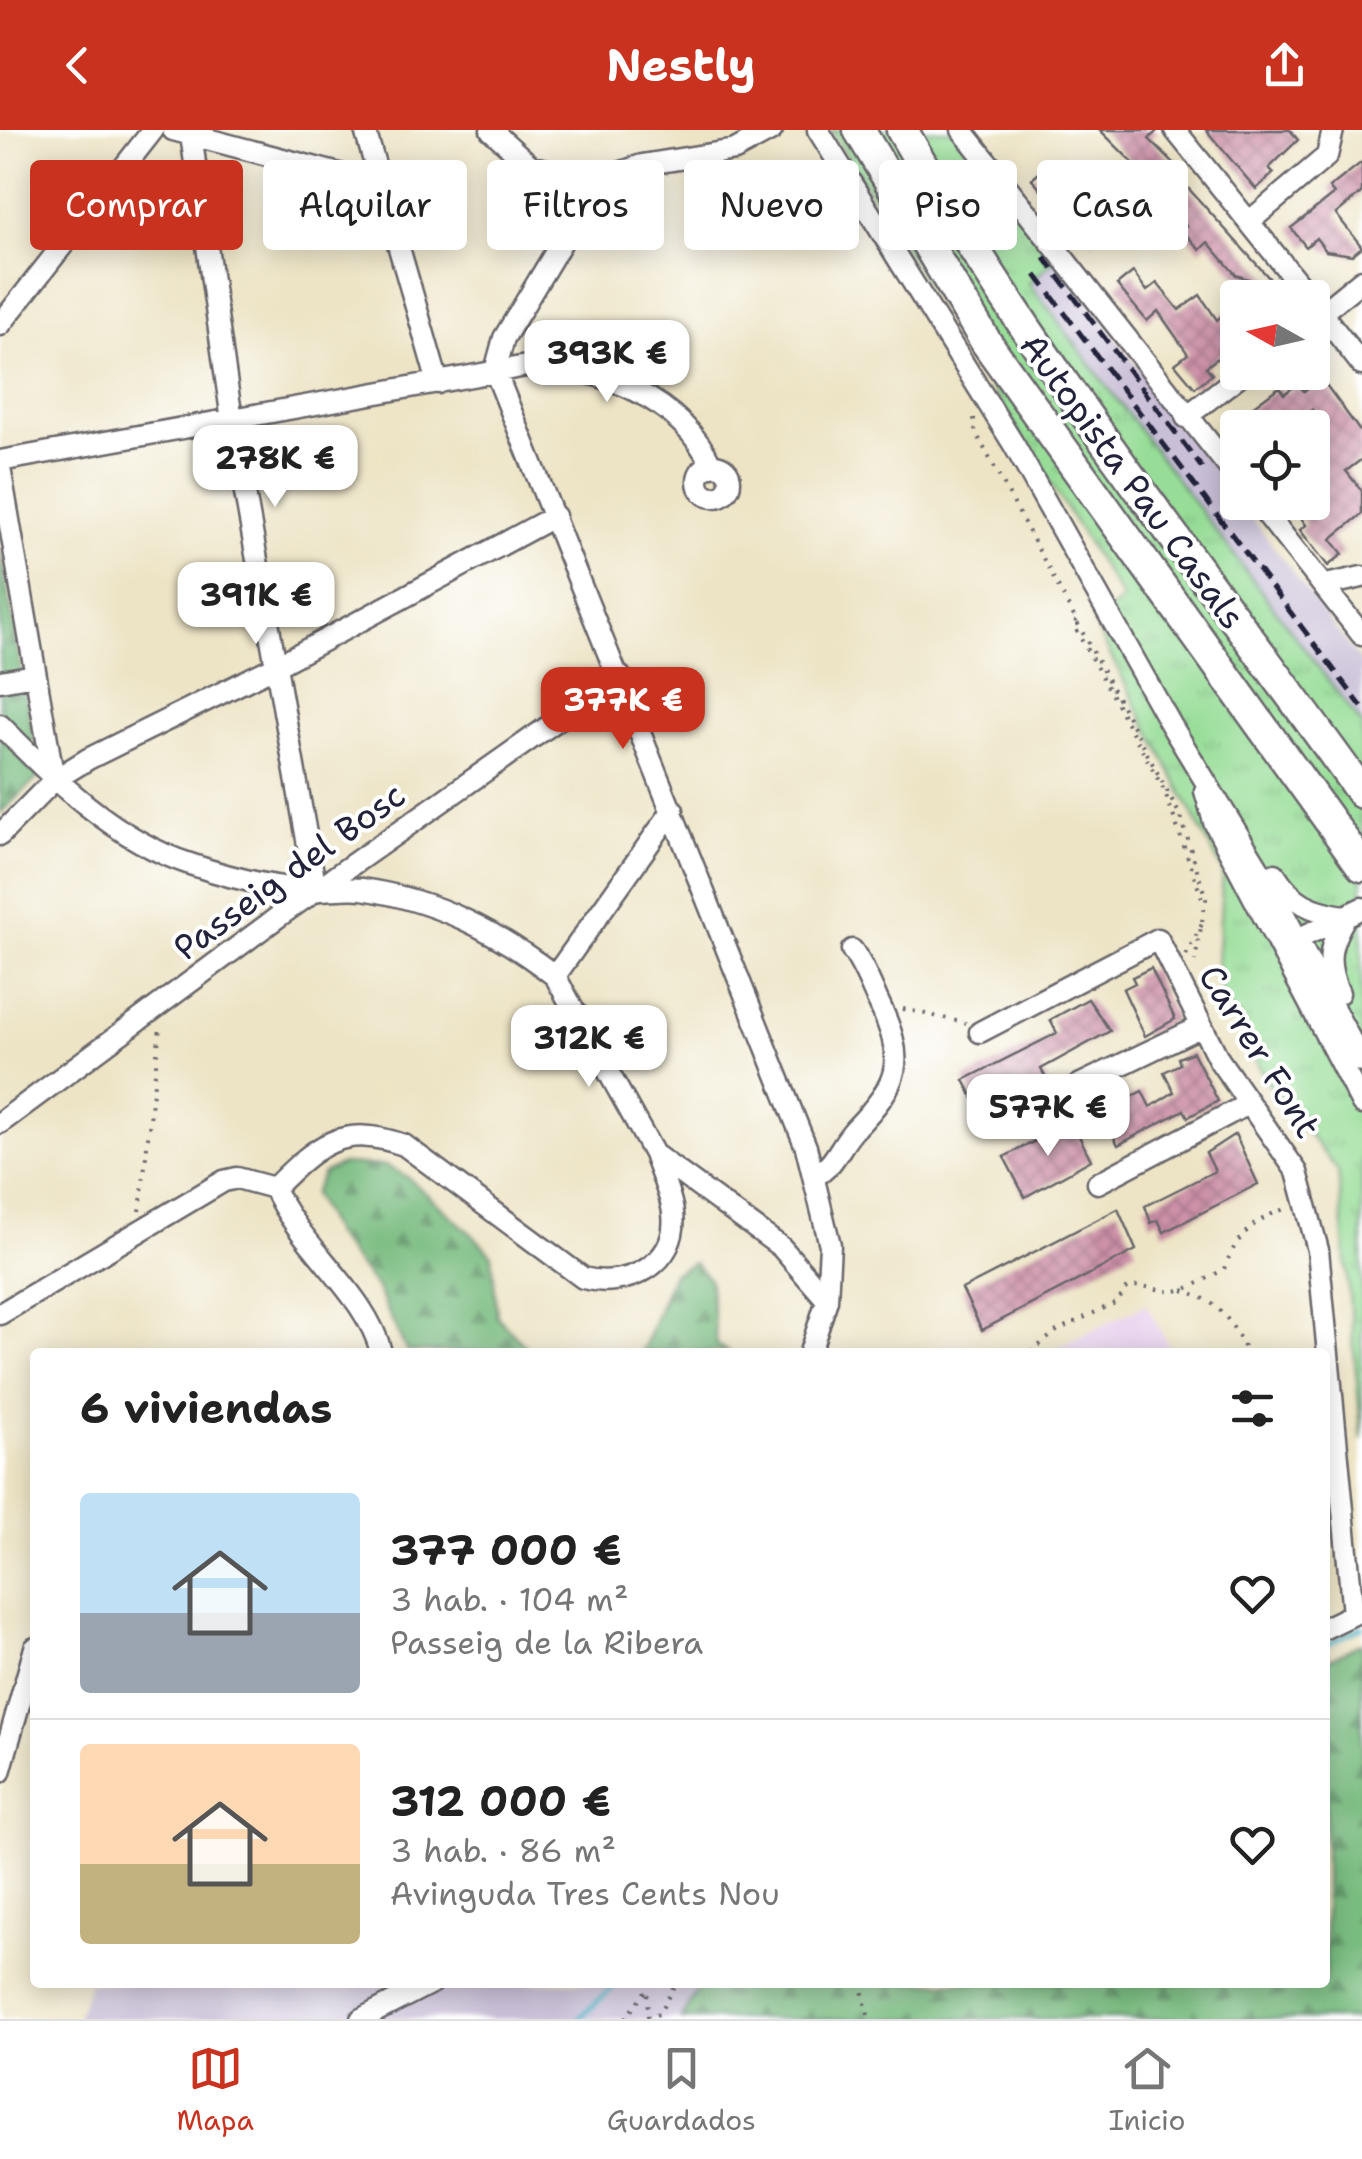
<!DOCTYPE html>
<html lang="es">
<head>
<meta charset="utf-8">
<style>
	body { margin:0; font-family:"Shantell Sans",sans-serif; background:#f2f2f2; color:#222; height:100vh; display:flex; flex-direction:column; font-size:38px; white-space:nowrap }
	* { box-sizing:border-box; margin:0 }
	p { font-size:32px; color:#767676 }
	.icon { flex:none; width:55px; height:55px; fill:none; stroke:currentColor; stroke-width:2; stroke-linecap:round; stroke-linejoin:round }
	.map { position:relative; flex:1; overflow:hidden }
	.drawer { position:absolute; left:30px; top:1218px; width:1300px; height:640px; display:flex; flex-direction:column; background:#fff; border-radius:10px; box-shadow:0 5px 25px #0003 }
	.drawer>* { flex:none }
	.top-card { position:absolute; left:30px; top:30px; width:1302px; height:90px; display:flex; gap:20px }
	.needle { width:65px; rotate:278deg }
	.buttons { position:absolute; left:1220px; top:150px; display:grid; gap:20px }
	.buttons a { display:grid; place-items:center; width:110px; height:110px; border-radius:10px; background:#fff; box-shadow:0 5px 25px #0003; font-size:50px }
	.price { position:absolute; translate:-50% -85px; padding:0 22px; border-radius:20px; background:#fff; color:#222; font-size:32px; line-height:65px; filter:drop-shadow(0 2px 5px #0008) }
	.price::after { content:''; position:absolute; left:50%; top:60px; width:30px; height:22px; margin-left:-15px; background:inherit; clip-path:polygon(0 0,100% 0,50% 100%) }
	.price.active { background:#c8321e; color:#fff }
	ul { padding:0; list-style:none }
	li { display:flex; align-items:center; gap:30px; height:250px; padding:0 50px }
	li+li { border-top:2px solid #e0e0e0 }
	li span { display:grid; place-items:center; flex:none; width:280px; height:200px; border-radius:10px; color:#555 }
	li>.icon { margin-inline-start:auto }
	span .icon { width:120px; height:120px; fill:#fffc; stroke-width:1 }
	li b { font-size:42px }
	h2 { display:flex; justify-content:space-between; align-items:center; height:120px; padding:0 50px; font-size:42px }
	.pill { padding:0 35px; border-radius:10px; background:#fff; box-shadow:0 5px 25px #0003; font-size:35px; line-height:90px }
	.pill.active { background:#c8321e; color:#fff }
	header { display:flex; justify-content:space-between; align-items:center; height:130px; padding:0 50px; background:#c8321e; color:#fff; font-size:45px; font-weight:700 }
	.dock { display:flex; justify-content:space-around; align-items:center; height:140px; border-top:2px solid #e0e0e0; background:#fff; font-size:28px; color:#767676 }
	.dock a { display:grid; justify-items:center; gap:5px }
	.dock .active { color:#c8321e }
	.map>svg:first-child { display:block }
	.built { fill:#e8d2ee }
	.industrial { fill:#c9bfd7 }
	.grass { fill:url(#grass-tufts); stroke:#5c8069; stroke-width:2.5 }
	.forest { fill:url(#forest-firs); stroke:#4e6f5e; stroke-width:2.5 }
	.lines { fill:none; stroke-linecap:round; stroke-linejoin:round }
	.stream { stroke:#4ab5c7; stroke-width:5 }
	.building { fill:url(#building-cross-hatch) }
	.minor-casing { stroke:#69666b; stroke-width:25 }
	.highway-casing { stroke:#69666b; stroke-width:35 }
	.path { stroke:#69666b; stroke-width:4; stroke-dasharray:2.5 8; stroke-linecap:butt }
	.minor { stroke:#fff; stroke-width:20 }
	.highway { stroke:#fff; stroke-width:30 }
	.rail { stroke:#22223b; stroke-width:5; stroke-dasharray:15 8; stroke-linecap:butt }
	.labels { text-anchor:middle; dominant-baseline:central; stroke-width:8; stroke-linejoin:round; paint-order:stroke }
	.street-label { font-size:35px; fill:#22223b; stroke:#fff }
</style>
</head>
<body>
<header><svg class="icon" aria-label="back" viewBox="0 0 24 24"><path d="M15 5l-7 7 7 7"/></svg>Nestly<svg class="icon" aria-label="share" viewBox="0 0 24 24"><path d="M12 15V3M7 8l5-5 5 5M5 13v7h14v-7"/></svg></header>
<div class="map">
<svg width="1362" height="1889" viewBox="0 0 1362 1889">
	<defs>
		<pattern id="grass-tufts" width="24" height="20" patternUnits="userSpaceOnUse" patternTransform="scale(2.5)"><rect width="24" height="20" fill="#97dd97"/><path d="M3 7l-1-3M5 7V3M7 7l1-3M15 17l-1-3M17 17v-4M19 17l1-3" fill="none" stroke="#82bd83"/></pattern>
		<pattern id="forest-firs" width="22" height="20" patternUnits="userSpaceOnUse" patternTransform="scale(2.5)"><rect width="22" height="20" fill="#79bc80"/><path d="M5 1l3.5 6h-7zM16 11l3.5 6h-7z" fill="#63986a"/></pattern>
		<pattern id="building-cross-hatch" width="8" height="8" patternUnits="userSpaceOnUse" patternTransform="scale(2.5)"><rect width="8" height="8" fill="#ce92a9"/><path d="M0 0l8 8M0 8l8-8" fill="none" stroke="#a7778b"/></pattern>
	</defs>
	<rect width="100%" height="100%" fill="#fff"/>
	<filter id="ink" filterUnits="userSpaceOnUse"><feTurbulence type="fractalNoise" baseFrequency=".01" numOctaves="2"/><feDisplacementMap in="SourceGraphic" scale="20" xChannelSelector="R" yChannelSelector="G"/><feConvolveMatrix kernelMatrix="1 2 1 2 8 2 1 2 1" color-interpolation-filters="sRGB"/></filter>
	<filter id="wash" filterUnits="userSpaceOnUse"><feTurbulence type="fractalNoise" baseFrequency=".0048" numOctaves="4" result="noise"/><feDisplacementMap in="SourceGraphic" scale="40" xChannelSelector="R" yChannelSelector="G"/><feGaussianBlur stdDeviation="2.25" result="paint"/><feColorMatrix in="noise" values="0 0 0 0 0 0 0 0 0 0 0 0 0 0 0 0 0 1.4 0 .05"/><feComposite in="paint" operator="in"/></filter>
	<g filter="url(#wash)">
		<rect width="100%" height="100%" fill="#ede4c5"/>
		<path class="built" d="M 1146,1174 L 1172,1222 L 1051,1222 L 1053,1220 Z"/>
		<path class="industrial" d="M 1056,128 L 1362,534 L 1362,595 L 1029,153 Z
			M 89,1853 L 701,1853 L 681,1889 L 77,1889 Z"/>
		<path class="grass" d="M 831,0 L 954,0 L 1056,128 L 1029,153 L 1362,595 L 1362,1310 L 1338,1041 L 1266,950 L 1216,851 L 1223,742 L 1094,493 L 1123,470 Z"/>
		<path class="forest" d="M 0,417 L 40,646 L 0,683 Z
			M 342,1034 L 386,1036 L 406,1046 L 476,1108 L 492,1125 L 497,1187 L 532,1222 L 407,1222 L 376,1157 L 334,1105 L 313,1064 L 323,1043 Z
			M 694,1133 L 709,1149 L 717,1215 L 729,1222 L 642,1222 L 673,1143 Z
			M 1362,1513 L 1362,1889 L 681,1889 L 701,1853 L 1325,1852 L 1325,1531 Z"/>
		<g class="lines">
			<path class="stream" d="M 1325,1515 L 1362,1497
				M 579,1889 L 618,1852"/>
		</g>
		<g id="blocks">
			<path class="building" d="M 1100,0 L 1158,0 L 1149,9 L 1175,35 L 1171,39 L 1279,159 L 1236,145 L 1208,112 L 1200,120 L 1182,100 L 1186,96 L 1148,60 L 1091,111 L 1071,87 L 1060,95 L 1047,79 L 1052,74 L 1032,49 L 1051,33 L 1095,81 L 1138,38 Z
				M 1206,0 L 1290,0 L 1298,10 L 1269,38 L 1274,43 L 1256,59 Z
				M 1362,32 L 1362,62 L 1336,84 L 1362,117 L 1352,125 L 1326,121 L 1316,108 L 1306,117 L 1291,98 L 1334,64 L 1329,58 Z
				M 1133,142 L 1147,161 L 1157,153 L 1179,180 L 1200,165 L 1217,190 L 1238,172 L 1238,212 L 1206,237 L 1212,244 L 1195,258 L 1175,234 L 1188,224 L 1158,181 L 1147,191 L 1117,155 Z
				M 1321,248 L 1362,304 L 1362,329 L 1346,341 L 1362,361 L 1362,384 L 1331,409 L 1343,424 L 1328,436 L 1300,400 L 1306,395 L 1299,385 L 1312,375 L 1312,280 L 1290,298 L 1253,298 L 1243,284 L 1279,257 L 1284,264 L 1298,254 L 1304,261 Z
				M 1151,838 L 1175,889 L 1145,906 L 1123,859 L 1135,853 L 1132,847 Z
				M 1088,869 L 1110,901 L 1041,939 L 1048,952 L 983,986 L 964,950 L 1057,903 L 1050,890 Z
				M 1193,922 L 1218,971 L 1188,987 L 1184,980 L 1118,1015 L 1102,983 L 1142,961 L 1150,977 L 1174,962 L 1164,942 L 1180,934 L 1178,928 Z
				M 1072,992 L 1091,1030 L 1025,1067 L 1004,1027 Z
				M 1235,1004 L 1258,1054 L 1164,1102 L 1158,1090 L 1151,1093 L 1145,1076 L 1215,1041 L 1206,1023 Z
				M 1118,1079 L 1136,1120 L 982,1200 L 962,1159 Z"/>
		</g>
	</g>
	<g filter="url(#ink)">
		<use href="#blocks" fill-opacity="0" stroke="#69666b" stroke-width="2.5"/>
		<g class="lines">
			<defs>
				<path id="minor" d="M 173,0 L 381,55
					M 365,0 L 438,253
					M 491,0 L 532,37 L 599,50 L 642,35 L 735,20 L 772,0
					M 818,0 L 1014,315 L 1171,595 L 1267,752 L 1362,932
					M 962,0 L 1238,349
					M 1175,0 L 1310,168
					M 191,5 L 232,290 L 316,760
					M 599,50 L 504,208 L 495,241 L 806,1017 L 830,1115 L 827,1170
					M 1250,91 L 1327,26 L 1333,0
					M 1312,171 L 1362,235
					M 1314,189 L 1362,150
					M 0,195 L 153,0
					M 1186,287 L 1244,242
					M 0,331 L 532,235 C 602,238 680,268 712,336
					M698 351a16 16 0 1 1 32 0a16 16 0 1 1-32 0Z
					M 0,338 L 54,650
					M 1257,372 L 1362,505
					M 1326,455 L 1362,447
					M 0,551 L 35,545
					M 0,595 C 54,649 115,710 190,734 C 228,747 269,757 309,760 C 327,761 344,757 362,759 C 436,770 497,801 555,846 L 654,1024 L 781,1117 L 827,1170 L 810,1222
					M 1205,661 L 1214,692 L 1362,974
					M 0,705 L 54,650 L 88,629 L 278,535 L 555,386
					M 1275,744 C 1293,773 1311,781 1344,786
					M 1298,823 L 1302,807 L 1362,778
					M 555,846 L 673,680
					M 1339,863 C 1325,832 1329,814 1346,786
					M 980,902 L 1158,809 L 1219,930 L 1297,1042 L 1318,1120 L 1353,1484
					M 1079,955 L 1202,896
					M 0,993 L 282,784 L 620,546
					M 814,1047 C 836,1034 838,1018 854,1000 C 901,951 907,931 877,869 C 870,853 863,835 852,820
					M 1098,1053 L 1248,974
					M 274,1058 C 317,1015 342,993 404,1015 L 583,1148 C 626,1159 679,1135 673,1083 C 671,1064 660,1043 654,1024
					M 274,1058 C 299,1116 367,1164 381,1222
					M 0,1184 L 224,1051 L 237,1048 L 274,1058
					M 1325,1498 L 1362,1480
					M 0,1642 L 35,1518
					M 361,1889 L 433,1852"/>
				<path id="highway" d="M 859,0 L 986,212 L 1362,736
					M 902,0 C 1036,235 1205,444 1362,663"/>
			</defs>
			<use href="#minor" class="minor-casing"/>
			<use href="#highway" class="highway-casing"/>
			<path class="path" d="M 974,288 L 975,301 L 1181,687 L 1206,769 L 1195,831
				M 1076,490 L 1075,498 L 1165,662 L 1204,774
				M 1186,825 L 1202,794
				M 903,879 L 966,893
				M 140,1081 L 160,897
				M 1183,1160 C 1221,1172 1229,1189 1247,1222
				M 1031,1222 L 1058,1200 L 1117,1172 L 1128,1157 C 1144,1155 1147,1157 1161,1160 C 1182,1166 1206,1149 1224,1139 C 1237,1105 1253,1090 1287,1078
				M 860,1852 L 869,1889
				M 625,1889 L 647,1859 L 648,1887 L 659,1884 L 676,1852"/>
			<use href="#minor" class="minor"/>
			<use href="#highway" class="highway"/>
			<path class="rail" d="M 1044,127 L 1202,338
				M 1036,145 L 1362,577"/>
		</g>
	</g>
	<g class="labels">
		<g class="street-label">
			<text transform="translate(1133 351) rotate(54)">Autopista Pau Casals</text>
			<text transform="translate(289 741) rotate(-36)">Passeig del Bosc</text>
			<text transform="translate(1260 921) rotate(58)">Carrer Font</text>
		</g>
	</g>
</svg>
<div class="buttons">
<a><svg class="needle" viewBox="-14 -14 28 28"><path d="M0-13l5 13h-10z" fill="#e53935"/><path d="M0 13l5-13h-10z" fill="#767676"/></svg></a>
<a><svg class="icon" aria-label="locate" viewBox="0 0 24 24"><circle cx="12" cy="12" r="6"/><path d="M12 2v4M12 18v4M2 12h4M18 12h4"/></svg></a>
</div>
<b class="price" style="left:607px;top:275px">393K €</b>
<b class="price" style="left:275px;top:380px">278K €</b>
<b class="price" style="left:256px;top:517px">391K €</b>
<b class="price active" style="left:623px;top:622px">377K €</b>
<b class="price" style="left:589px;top:960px">312K €</b>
<b class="price" style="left:1048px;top:1029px">577K €</b>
<div class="top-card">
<a class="pill active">Comprar</a>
<a class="pill">Alquilar</a>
<a class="pill">Filtros</a>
<a class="pill">Nuevo</a>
<a class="pill">Piso</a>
<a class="pill">Casa</a>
</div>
<section class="drawer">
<h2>6 viviendas<svg class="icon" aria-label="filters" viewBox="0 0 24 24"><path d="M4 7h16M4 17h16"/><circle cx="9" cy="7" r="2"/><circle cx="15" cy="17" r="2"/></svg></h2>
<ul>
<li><span style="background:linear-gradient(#bfe0f5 60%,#9aa5b1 0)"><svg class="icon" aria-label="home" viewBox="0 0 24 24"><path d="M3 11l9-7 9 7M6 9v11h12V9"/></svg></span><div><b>377 000 €</b><p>3 hab. · 104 m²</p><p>Passeig de la Ribera</p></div><svg class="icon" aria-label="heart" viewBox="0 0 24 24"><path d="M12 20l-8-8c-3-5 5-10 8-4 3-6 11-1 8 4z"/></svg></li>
<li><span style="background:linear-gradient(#ffd9b3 60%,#c2b280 0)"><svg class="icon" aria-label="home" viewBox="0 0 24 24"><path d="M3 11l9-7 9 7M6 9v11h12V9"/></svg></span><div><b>312 000 €</b><p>3 hab. · 86 m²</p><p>Avinguda Tres Cents Nou</p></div><svg class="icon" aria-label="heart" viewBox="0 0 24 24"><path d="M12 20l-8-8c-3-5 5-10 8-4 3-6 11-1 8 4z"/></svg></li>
</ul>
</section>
</div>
<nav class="dock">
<a class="active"><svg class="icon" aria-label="map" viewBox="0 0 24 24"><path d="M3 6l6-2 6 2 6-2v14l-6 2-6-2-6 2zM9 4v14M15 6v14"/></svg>Mapa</a>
<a><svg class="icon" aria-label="saved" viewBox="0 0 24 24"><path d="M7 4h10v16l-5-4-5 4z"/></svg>Guardados</a>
<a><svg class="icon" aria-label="home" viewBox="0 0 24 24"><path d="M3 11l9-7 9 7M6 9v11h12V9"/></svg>Inicio</a>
</nav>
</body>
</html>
